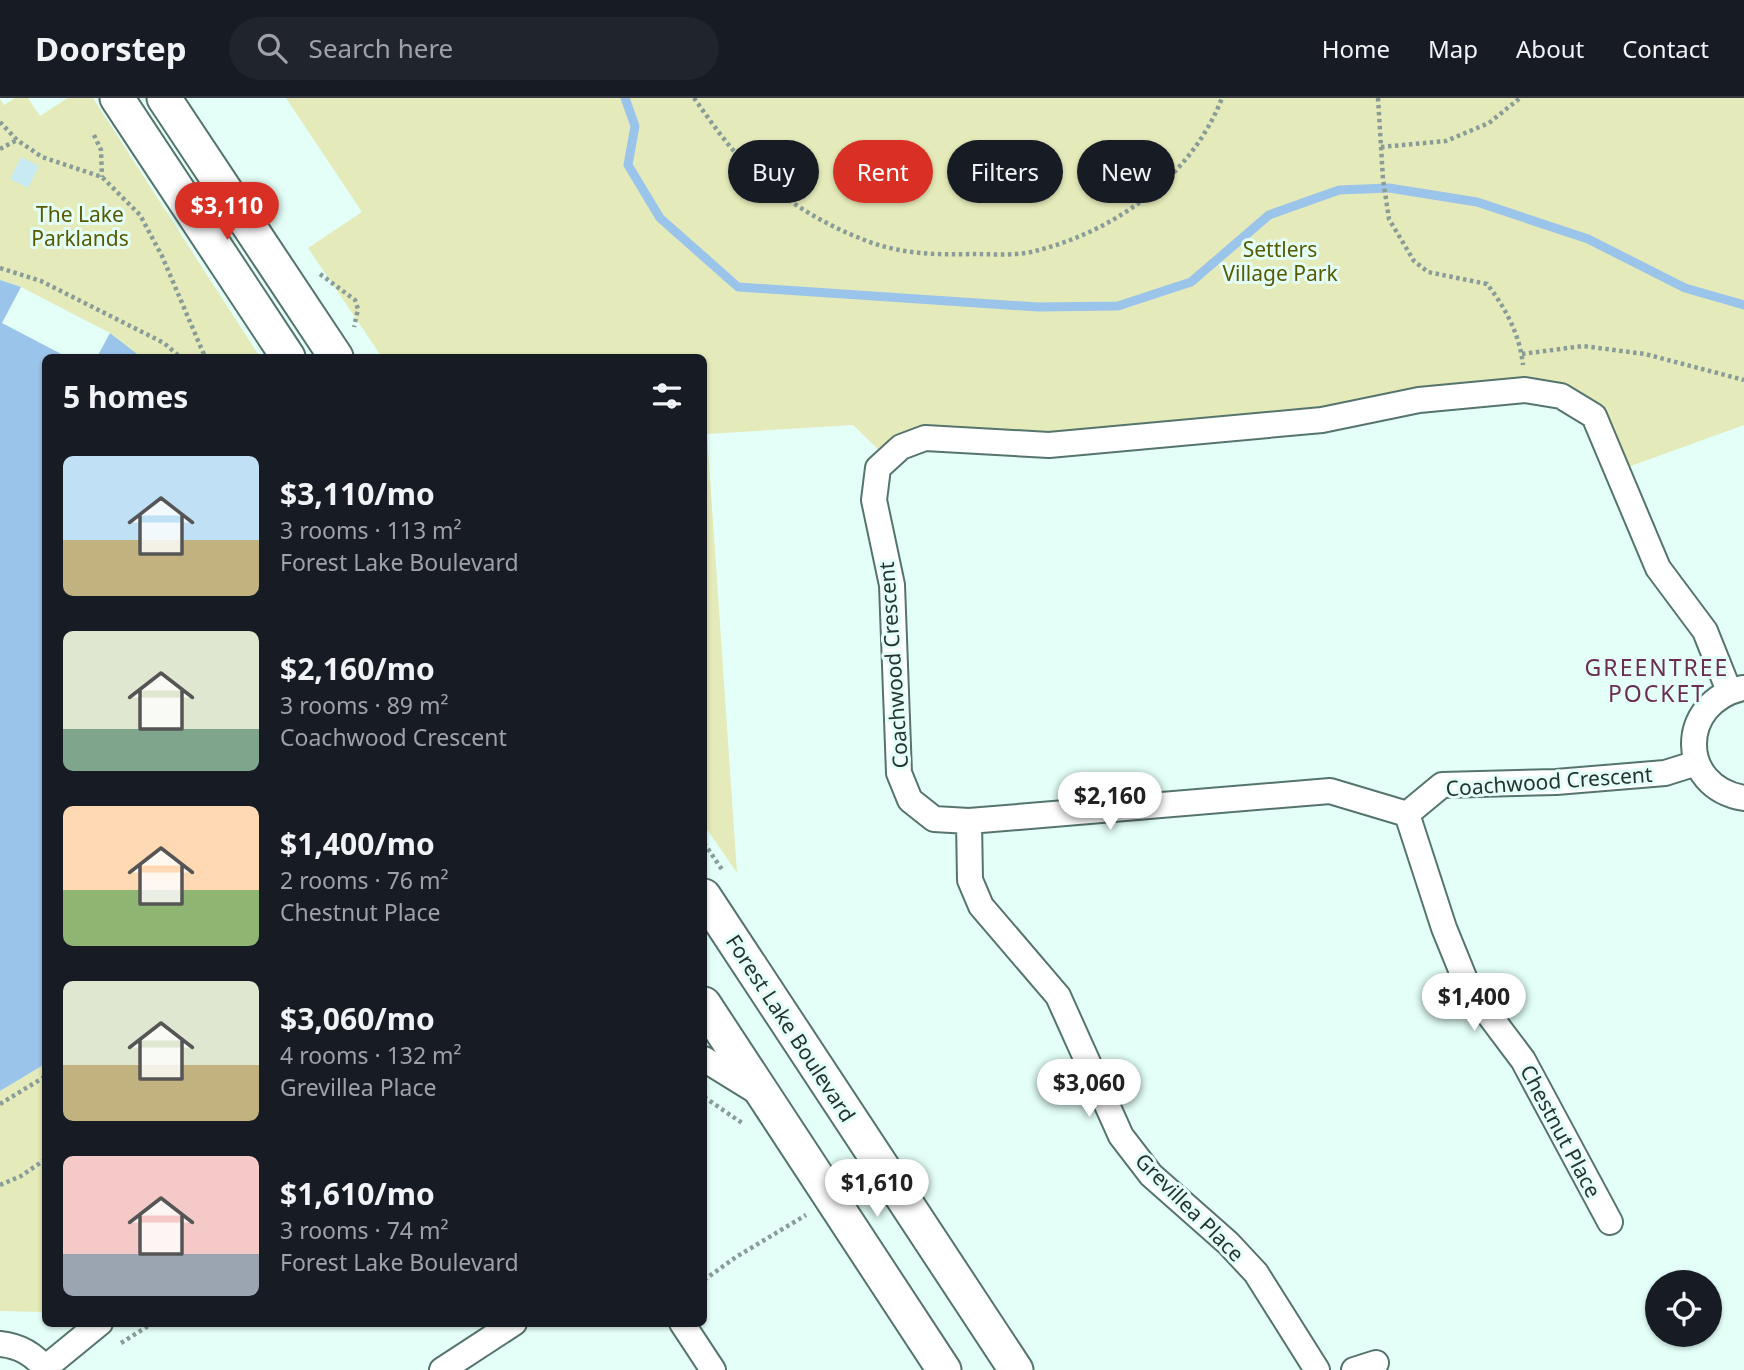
<!DOCTYPE html>
<html lang="en">
<head>
<meta charset="utf-8">
<style>
	body { margin:0; font-family:"Noto Sans",sans-serif; background:#20242c; color:#f1f3f6; height:100vh; display:flex; flex-direction:column; font-size:26px; white-space:nowrap }
	* { box-sizing:border-box; margin:0 }
	p { font-size:23px; color:#9ea1a6 }
	.icon { flex:none; width:38px; height:38px; fill:none; stroke:currentColor; stroke-width:2; stroke-linecap:round; stroke-linejoin:round }
	.map { position:relative; flex:1; overflow:hidden }
	.side { position:absolute; left:42px; top:256px; width:665px; height:973px; display:flex; flex-direction:column; background:#171b24; border-radius:10px; box-shadow:0 2px 5px #0004 }
	.side>* { flex:none }
	.top-card { position:absolute; left:728px; top:42px; width:665px; height:63px; display:flex; gap:14px }
	.tools { position:absolute; left:1645px; top:1172px; display:grid; gap:14px }
	.tools a { display:grid; place-items:center; width:77px; height:77px; border-radius:50%; background:#171b24; box-shadow:0 2px 5px #0004; font-size:35px }
	.price { position:absolute; translate:-50% -60px; padding:0 16px; border-radius:24px; background:#fff; color:#222; font-size:23px; line-height:46px; filter:drop-shadow(0 2px 4px #0008) }
	.price::after { content:''; position:absolute; left:50%; top:42px; width:21px; height:16px; margin-left:-10px; background:inherit; clip-path:polygon(0 0,100% 0,50% 100%) }
	.price.current { background:#d93025; color:#fff }
	ul { padding:0; list-style:none }
	li { display:flex; align-items:center; gap:21px; height:175px; padding:0 21px }
	li span { display:grid; place-items:center; flex:none; width:196px; height:140px; border-radius:10px; color:#555 }
	li>.icon { margin-inline-start:auto }
	span .icon { width:84px; height:84px; fill:#fffc; stroke-width:1 }
	li b { font-size:30px }
	h2 { display:flex; justify-content:space-between; align-items:center; height:84px; padding:0 21px; font-size:30px }
	.chip { padding:0 24px; border-radius:32px; background:#171b24; box-shadow:0 2px 5px #0004; font-size:24px; line-height:63px }
	.chip.current { background:#d93025; color:#fff }
	header { display:flex; align-items:center; gap:42px; box-sizing:border-box; height:98px; padding:0 35px; background:#171b24; border-bottom:2px solid #363941 }
	header strong { font-size:33px }
	nav { display:flex; gap:38px; margin-inline-start:auto; font-size:24px }
	.search { width:490px; height:63px; background:#20242c; display:flex; align-items:center; gap:18px; box-sizing:border-box; padding:0 24px; border-radius:38px; color:#9ea1a6; font-size:26px }
	.map>svg:first-child { display:block }
	.green { fill:#e5eaba }
	.water { fill:#9ac4ea }
	.lines { fill:none; stroke-linecap:round; stroke-linejoin:round }
	.stream { stroke:#9ac4ea; stroke-width:9 }
	.building { fill:#c8eaf2 }
	.street-casing { stroke:#55746d; stroke-width:28 }
	.secondary-casing { stroke:#55746d; stroke-width:37 }
	.path { stroke:#899d98; stroke-width:4.5; stroke-dasharray:3.5 3.5; stroke-linecap:butt }
	.street { stroke:#fff; stroke-width:24 }
	.secondary { stroke:#fff; stroke-width:33 }
	.labels { text-anchor:middle; dominant-baseline:central; stroke-width:6; stroke-linejoin:round; paint-order:stroke }
	.park-label { font-size:21px; fill:#575a00; stroke:#e3fff8 }
	.street-label { font-size:21px; fill:#263330; stroke:#e3fff8 }
	.neighbourhood-label { font-size:23px; letter-spacing:2px; fill:#6c2d51; stroke:#e3fff8 }
</style>
</head>
<body>
<header>
<strong>Doorstep</strong>
<div class="search"><svg class="icon" aria-label="search" viewBox="0 0 24 24"><circle cx="10" cy="10" r="6"/><path d="M15 15l6 6"/></svg>Search here</div>
<nav><a>Home</a><a>Map</a><a>About</a><a>Contact</a></nav>
</header>
<div class="map">
<svg width="1744" height="1272" viewBox="0 0 1744 1272">
	<rect width="100%" height="100%" fill="#e3fff8"/>
	<path class="green" d="M 15,0 L 28,0 L 40,18 L 68,0 L 93,0 L 260,259 L 141,259 L 110,235 L 21,189 L 0,182 L 0,1 L 4,7 Z
		M 286,0 L 1744,0 L 1744,327 L 1617,373 L 1594,318 L 1561,298 L 1049,347 L 925,340 L 888,361 L 853,327 L 707,336 L 737,775 L 704,727 L 704,259 L 382,259 L 308,150 L 362,114 Z
		M 45,966 L 45,1214 L 0,1213 L 0,993 Z"/>
	<path class="water" d="M 0,182 L 21,189 L 2,225 L 67,259 L 46,259 L 45,966 L 0,993 Z
		M 110,235 L 141,259 L 97,259 Z"/>
	<g class="lines">
		<path class="stream" d="M 625,0 L 635,28 L 628,67 L 660,120 L 738,189 L 1038,209 L 1118,208 L 1191,184 L 1269,117 L 1339,92 L 1389,90 L 1477,104 L 1588,141 L 1685,190 L 1744,207"/>
	</g>
	<path class="building" d="M 21,59 L 39,68 L 28,90 L 10,81 Z"/>
	<g class="lines">
		<defs>
			<path id="street" d="M 1743,590 C 1678,604 1677,689 1744,700
				M 1697,665 L 1665,675 L 1556,684 L 1442,687 L 1407,716 L 1330,693 L 969,723 L 934,721 L 910,702 L 899,675 L 892,487 L 874,402 L 878,370 L 901,349 L 925,340 L 1049,347 L 1322,322 L 1419,302 L 1525,292 L 1561,298 L 1594,318 L 1658,470 L 1705,533 L 1729,593
				M 1407,716 L 1444,830 L 1468,889 L 1523,962 L 1610,1124
				M 969,723 L 970,782 L 981,808 L 1058,898 L 1121,1038 L 1151,1077 L 1228,1145 L 1256,1175 L 1317,1272
				M 704,961 L 759,995
				M 682,1225 L 713,1272
				M 0,1246 C 20,1248 34,1256 46,1272
				M 45,1270 L 100,1225
				M 442,1272 L 514,1225
				M 1354,1272 L 1376,1265"/>
			<path id="secondary" d="M 117,0 L 288,259
				M 164,0 L 336,259
				M 704,798 L 1016,1272
				M 704,906 L 944,1272"/>
		</defs>
		<use href="#street" class="street-casing"/>
		<use href="#secondary" class="secondary-casing"/>
		<path class="path" d="M 694,0 C 714,28 735,59 762,81 C 790,106 828,128 862,141 C 898,156 934,157 972,156 C 991,156 1012,158 1031,154 C 1113,135 1191,80 1222,0
			M 1378,0 L 1383,81 L 1389,121 L 1414,163 L 1428,174 L 1487,186 C 1505,209 1520,237 1523,267
			M 0,24 L 17,42 L 42,59 L 102,79 L 140,117 L 162,158 L 205,259
			M 94,37 L 101,52 L 102,79
			M 1381,49 L 1446,43 L 1489,25 L 1520,0
			M 0,51 L 17,42
			M 0,170 L 41,183 L 164,245 L 180,259
			M 320,176 L 355,202 L 358,211 L 354,229
			M 1522,256 L 1583,248 L 1645,256 L 1744,282
			M 704,745 L 723,773
			M 704,999 L 742,1025
			M 0,1006 L 46,978
			M 0,1087 L 21,1078 L 46,1061
			M 704,1182 L 736,1159 L 806,1117
			M 121,1245 L 153,1225"/>
		<use href="#street" class="street"/>
		<use href="#secondary" class="secondary"/>
	</g>
	<g class="labels">
		<g class="park-label">
			<text x="80" y="116">The Lake<tspan x="80" dy="24">Parklands</tspan></text>
			<text x="1280" y="151">Settlers<tspan x="1280" dy="24">Village Park</tspan></text>
		</g>
		<g class="street-label">
			<text transform="translate(893 567) rotate(-94)">Coachwood Crescent</text>
			<text transform="translate(1549 683) rotate(-4)">Coachwood Crescent</text>
			<text transform="translate(791 930) rotate(57)">Forest Lake Boulevard</text>
			<text transform="translate(1561 1033) rotate(62)">Chestnut Place</text>
			<text transform="translate(1190 1109) rotate(45)">Grevillea Place</text>
		</g>
		<g class="neighbourhood-label">
			<text x="1657" y="569">GREENTREE<tspan x="1657" dy="26">POCKET</tspan></text>
		</g>
	</g>
</svg>
<div class="tools">
<a><svg class="icon" aria-label="locate" viewBox="0 0 24 24"><circle cx="12" cy="12" r="6"/><path d="M12 2v4M12 18v4M2 12h4M18 12h4"/></svg></a>
</div>
<b class="price current" style="left:227px;top:144px">$3,110</b>
<b class="price" style="left:1110px;top:734px">$2,160</b>
<b class="price" style="left:1474px;top:935px">$1,400</b>
<b class="price" style="left:1089px;top:1021px">$3,060</b>
<b class="price" style="left:877px;top:1121px">$1,610</b>
<div class="top-card">
<a class="chip">Buy</a>
<a class="chip current">Rent</a>
<a class="chip">Filters</a>
<a class="chip">New</a>
</div>
<section class="side">
<h2>5 homes<svg class="icon" aria-label="filters" viewBox="0 0 24 24"><path d="M4 7h16M4 17h16"/><circle cx="9" cy="7" r="2"/><circle cx="15" cy="17" r="2"/></svg></h2>
<ul>
<li><span style="background:linear-gradient(#bfe0f5 60%,#c2b280 0)"><svg class="icon" aria-label="home" viewBox="0 0 24 24"><path d="M3 11l9-7 9 7M6 9v11h12V9"/></svg></span><div><b>$3,110/mo</b><p>3 rooms · 113 m²</p><p>Forest Lake Boulevard</p></div></li>
<li><span style="background:linear-gradient(#dfe7d0 70%,#7fa58c 0)"><svg class="icon" aria-label="home" viewBox="0 0 24 24"><path d="M3 11l9-7 9 7M6 9v11h12V9"/></svg></span><div><b>$2,160/mo</b><p>3 rooms · 89 m²</p><p>Coachwood Crescent</p></div></li>
<li><span style="background:linear-gradient(#ffd9b3 60%,#8fb573 0)"><svg class="icon" aria-label="home" viewBox="0 0 24 24"><path d="M3 11l9-7 9 7M6 9v11h12V9"/></svg></span><div><b>$1,400/mo</b><p>2 rooms · 76 m²</p><p>Chestnut Place</p></div></li>
<li><span style="background:linear-gradient(#dfe7d0 60%,#c2b280 0)"><svg class="icon" aria-label="home" viewBox="0 0 24 24"><path d="M3 11l9-7 9 7M6 9v11h12V9"/></svg></span><div><b>$3,060/mo</b><p>4 rooms · 132 m²</p><p>Grevillea Place</p></div></li>
<li><span style="background:linear-gradient(#f6c9c9 70%,#9aa5b1 0)"><svg class="icon" aria-label="home" viewBox="0 0 24 24"><path d="M3 11l9-7 9 7M6 9v11h12V9"/></svg></span><div><b>$1,610/mo</b><p>3 rooms · 74 m²</p><p>Forest Lake Boulevard</p></div></li>
</ul>
</section>
</div>
</body>
</html>
